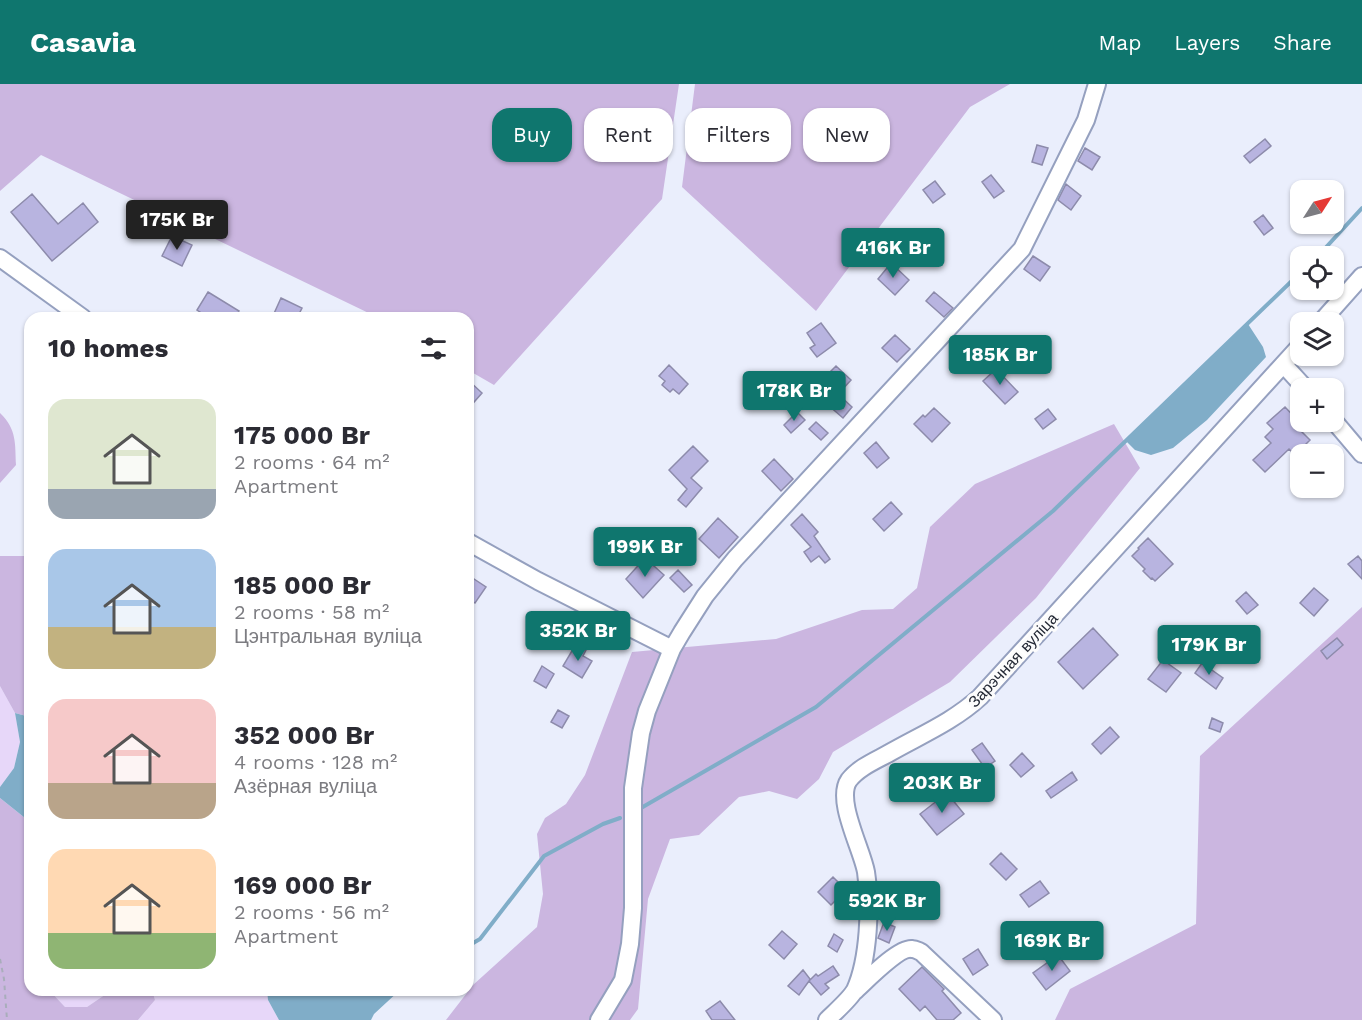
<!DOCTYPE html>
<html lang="en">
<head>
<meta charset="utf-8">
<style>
	body { margin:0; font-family:"Work Sans",sans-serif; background:#f2f2f3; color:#2b2b33; height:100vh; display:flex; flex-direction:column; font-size:22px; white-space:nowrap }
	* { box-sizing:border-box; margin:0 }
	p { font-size:20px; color:#7c7c81 }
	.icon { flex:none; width:33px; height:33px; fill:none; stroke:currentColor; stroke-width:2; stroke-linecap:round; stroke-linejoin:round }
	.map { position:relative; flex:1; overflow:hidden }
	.drawer { position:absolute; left:24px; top:228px; width:450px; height:684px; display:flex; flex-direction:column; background:#fff; border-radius:18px; box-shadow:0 2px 4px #0004 }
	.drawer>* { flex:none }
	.hud { position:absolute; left:492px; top:24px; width:570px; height:54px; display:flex; gap:12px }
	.needle { width:39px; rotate:54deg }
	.controls { position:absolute; left:1290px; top:96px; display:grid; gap:12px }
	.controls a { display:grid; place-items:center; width:54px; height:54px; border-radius:12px; background:#fff; box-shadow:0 2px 4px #0004; font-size:30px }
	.price { position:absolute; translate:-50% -51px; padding:0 14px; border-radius:6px; background:#0f766e; color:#fff; font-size:20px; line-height:39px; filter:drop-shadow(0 2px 3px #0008) }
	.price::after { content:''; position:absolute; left:50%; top:36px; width:18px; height:14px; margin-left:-9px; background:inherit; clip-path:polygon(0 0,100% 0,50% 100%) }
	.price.current { background:#222; color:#fff }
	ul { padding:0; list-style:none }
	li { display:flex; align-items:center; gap:18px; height:150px; padding:0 24px }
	li span { display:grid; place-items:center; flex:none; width:168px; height:120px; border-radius:18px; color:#555 }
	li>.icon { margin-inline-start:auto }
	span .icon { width:72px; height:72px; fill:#fffc; stroke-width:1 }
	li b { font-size:26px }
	h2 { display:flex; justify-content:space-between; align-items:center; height:72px; padding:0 24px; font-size:26px }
	.chip { padding:0 21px; border-radius:18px; background:#fff; box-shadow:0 2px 4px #0004; font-size:21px; line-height:54px }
	.chip.current { background:#0f766e; color:#fff }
	header { display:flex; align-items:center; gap:36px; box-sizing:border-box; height:84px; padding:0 30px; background:#0f766e; color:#fff }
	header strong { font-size:28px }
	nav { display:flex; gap:33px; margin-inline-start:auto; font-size:21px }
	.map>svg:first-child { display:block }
	.green { fill:#e7d7f9 }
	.forest { fill:#cbb6e0 }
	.water { fill:#80adc8 }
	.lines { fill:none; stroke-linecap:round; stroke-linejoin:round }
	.stream { stroke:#80adc8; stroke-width:4 }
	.building { fill:#b8b4e0; stroke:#8d8bab; stroke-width:1.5 }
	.minor-casing { stroke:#95a0bf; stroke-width:20 }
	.path { stroke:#a9adbb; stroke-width:2; stroke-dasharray:4.5 4.5; stroke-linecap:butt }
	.minor { stroke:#fff; stroke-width:16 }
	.labels { text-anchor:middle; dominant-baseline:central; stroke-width:6; stroke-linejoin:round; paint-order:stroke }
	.street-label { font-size:16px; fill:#252a36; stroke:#fcfcfc }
</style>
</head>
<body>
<header>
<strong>Casavia</strong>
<nav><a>Map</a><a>Layers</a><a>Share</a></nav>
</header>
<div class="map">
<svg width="1362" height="936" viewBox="0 0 1362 936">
	<rect width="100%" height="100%" fill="#eaeefc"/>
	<path class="green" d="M 0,602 L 15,629 L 20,658 L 14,684 L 0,703 Z
		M 49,906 L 112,906 L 87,923 L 65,923 Z
		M 152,906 L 267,906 L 268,916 L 279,936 L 138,936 L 155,916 Z"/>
	<path class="forest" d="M 0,0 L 679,0 L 662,115 L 494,301 L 468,286 L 468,234 L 379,234 L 41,71 L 0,107 Z
		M 695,0 L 1010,0 L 970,23 L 816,227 L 682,103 Z
		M 0,329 C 17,345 15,360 16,381 L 0,399 Z
		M 1114,340 L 1140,384 L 1036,514 L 950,598 L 833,668 L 819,695 L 797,715 L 769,707 L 739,713 L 699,751 L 670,755 L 648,815 L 638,925 L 630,936 L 446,936 L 473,901 L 537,843 L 543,810 L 537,750 L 545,734 L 566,720 L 585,691 L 632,568 L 776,555 L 862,526 L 893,525 L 917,504 L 930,443 L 975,400 Z
		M 0,472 L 30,472 L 30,633 L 15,629 L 0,602 Z
		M 1362,523 L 1362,936 L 1055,936 L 1070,905 L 1196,840 L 1200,672 Z
		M 0,714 L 30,738 L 30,906 L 49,906 L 65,923 L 87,923 L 112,906 L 152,906 L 155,916 L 138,936 L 0,936 Z"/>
	<path class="water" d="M 1248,240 L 1263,263 L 1266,273 L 1207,336 L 1173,364 L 1151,371 L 1135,366 L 1126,357 Z
		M 15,629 L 30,633 L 30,738 L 0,714 L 0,703 L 14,684 L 20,658 Z
		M 267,906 L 400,906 L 374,930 L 371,936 L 279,936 L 268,916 Z"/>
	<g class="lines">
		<path class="stream" d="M 1318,172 L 1362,124
			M 641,724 L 816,623 L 1053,427 L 1300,189
			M 468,862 L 480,855 L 544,772 L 603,740 L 620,734"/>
	</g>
	<path class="building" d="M 1265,55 L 1271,62 L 1250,79 L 1244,72 Z
		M 1037,61 L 1048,64 L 1042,81 L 1032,78 Z
		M 1085,64 L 1100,73 L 1092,86 L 1078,77 Z
		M 991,91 L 1004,107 L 994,114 L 982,98 Z
		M 935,97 L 945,110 L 933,119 L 923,106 Z
		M 1066,100 L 1081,112 L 1071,126 L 1058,116 Z
		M 32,110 L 58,140 L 83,119 L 98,138 L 52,177 L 11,128 Z
		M 1263,131 L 1273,144 L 1264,151 L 1254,138 Z
		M 172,152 L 192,161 L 182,182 L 162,172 Z
		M 1033,172 L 1050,183 L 1040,197 L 1024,185 Z
		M 891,179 L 909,196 L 895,211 L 878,195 Z
		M 208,208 L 239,227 L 234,234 L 209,234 L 197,226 Z
		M 934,208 L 953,224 L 944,233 L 926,217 Z
		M 281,214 L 302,224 L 297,234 L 272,234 Z
		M 821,239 L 836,259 L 817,273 L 810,264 L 815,261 L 807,249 Z
		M 895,251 L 910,265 L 897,278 L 882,264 Z
		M 669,281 L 688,300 L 679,310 L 673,305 L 670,308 L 662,301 L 665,297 L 659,292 Z
		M 836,282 L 851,296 L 841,307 L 826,292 Z
		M 996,285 L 1018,308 L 1005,320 L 983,297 Z
		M 468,296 L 482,309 L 468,325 Z
		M 838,310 L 852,323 L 843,334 L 828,321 Z
		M 1285,323 L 1304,343 L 1300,346 L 1310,356 L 1295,371 L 1289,365 L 1265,388 L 1253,376 L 1271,359 L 1265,353 L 1273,345 L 1267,339 Z
		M 934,324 L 950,339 L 932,358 L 914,340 L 923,331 L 925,333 Z
		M 1048,325 L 1056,335 L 1043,345 L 1035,335 Z
		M 797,328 L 805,336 L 791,349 L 784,341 Z
		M 816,338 L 828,349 L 821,356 L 809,345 Z
		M 876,358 L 889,374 L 877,384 L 864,369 Z
		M 693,362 L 708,377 L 691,394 L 702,404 L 686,423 L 678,416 L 687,405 L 669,386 Z
		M 774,375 L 793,395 L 781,407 L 762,387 Z
		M 891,418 L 902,430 L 884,447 L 873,435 Z
		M 802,430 L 818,448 L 814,452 L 830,475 L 825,479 L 819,472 L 811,478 L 804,468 L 811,463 L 791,441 Z
		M 718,434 L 738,453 L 719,474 L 699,455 Z
		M 1148,454 L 1173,480 L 1155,497 L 1152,494 L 1151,495 L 1143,487 L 1145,485 L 1132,472 L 1139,465 L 1138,464 Z
		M 1358,472 L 1362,477 L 1362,495 L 1348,480 Z
		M 645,474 L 664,491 L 643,514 L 626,495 Z
		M 678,486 L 692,501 L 684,508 L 670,494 Z
		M 468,491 L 486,503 L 475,519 L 468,514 Z
		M 1314,504 L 1328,516 L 1314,532 L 1300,519 Z
		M 1246,508 L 1258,521 L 1247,530 L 1236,517 Z
		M 1093,544 L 1118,571 L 1083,605 L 1058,578 Z
		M 1337,554 L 1343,561 L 1327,575 L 1321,567 Z
		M 576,560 L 586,566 L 583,572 L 592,577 L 582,594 L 563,582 Z
		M 1163,576 L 1181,589 L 1166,608 L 1148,595 Z
		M 1202,579 L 1223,594 L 1216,605 L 1195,589 Z
		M 542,582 L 554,590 L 546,604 L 534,597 Z
		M 558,626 L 569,632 L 562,644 L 551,638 Z
		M 1212,634 L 1223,639 L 1220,648 L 1209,644 Z
		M 1110,643 L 1119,653 L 1101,670 L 1092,660 Z
		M 982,659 L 995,677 L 985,684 L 972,666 Z
		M 1022,669 L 1034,682 L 1021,693 L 1010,681 Z
		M 1072,688 L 1077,696 L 1051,714 L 1046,707 Z
		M 947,709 L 964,730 L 937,751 L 920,730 Z
		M 1001,769 L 1017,785 L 1006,796 L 990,780 Z
		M 833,793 L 846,806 L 831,821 L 818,808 Z
		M 1040,797 L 1049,809 L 1029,823 L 1020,811 Z
		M 884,838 L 895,843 L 889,859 L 878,854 Z
		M 782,847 L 797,860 L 784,875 L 769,861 Z
		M 834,850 L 843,856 L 837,868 L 828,862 Z
		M 978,865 L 988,881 L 973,891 L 963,875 Z
		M 1058,871 L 1070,887 L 1046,906 L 1033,889 Z
		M 833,882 L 839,891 L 825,900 L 829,904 L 821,911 L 809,897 L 799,911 L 788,902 L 803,886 L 810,895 L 809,897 L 816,890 L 818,892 Z
		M 922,883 L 944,905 L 942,907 L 961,929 L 953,936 L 937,936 L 925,922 L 920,927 L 899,905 Z
		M 720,917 L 735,936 L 712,936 L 706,927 Z"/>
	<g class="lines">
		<defs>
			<path id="minor" d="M 0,174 L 83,234
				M 1321,238 L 1362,192
				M 1284,281 L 1305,304
				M 1334,337 L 1362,370
				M 468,458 L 538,497 L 672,565
				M 855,907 C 866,897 899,863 912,865 C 916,865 918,867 921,868 L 993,936
				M 599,936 L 623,896 L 630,860 L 633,824 L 633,704 L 641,649 L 647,627 L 672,565 L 682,548 L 705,512 L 735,475 L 1022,165 L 1086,36 L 1097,0
				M 827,936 C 835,928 850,915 855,906 C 869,875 871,821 866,788 C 862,765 835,716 849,696 C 859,683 877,676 891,668 C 921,651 954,637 980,613 L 1300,262"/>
		</defs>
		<use href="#minor" class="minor-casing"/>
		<path class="path" d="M 0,875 L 4,895 L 7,936"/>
		<use href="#minor" class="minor"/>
	</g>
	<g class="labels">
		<g class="street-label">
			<text transform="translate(1013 576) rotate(-47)">Зарэчная вуліца</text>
		</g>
	</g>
</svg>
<div class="controls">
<a><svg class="needle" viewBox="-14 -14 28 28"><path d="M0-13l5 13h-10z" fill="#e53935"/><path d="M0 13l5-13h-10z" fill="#7c7c81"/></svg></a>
<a><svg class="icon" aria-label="locate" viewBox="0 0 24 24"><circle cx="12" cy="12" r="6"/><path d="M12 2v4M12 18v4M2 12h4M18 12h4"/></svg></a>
<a><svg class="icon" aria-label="layers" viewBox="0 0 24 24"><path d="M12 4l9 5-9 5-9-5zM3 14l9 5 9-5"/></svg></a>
<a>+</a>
<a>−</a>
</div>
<b class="price current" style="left:177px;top:167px">175K Br</b>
<b class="price" style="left:893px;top:195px">416K Br</b>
<b class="price" style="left:1000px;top:302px">185K Br</b>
<b class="price" style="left:794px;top:338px">178K Br</b>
<b class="price" style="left:645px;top:494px">199K Br</b>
<b class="price" style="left:578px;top:578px">352K Br</b>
<b class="price" style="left:1209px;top:592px">179K Br</b>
<b class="price" style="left:942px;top:730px">203K Br</b>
<b class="price" style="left:887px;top:848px">592K Br</b>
<b class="price" style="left:1052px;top:888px">169K Br</b>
<div class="hud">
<a class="chip current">Buy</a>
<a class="chip">Rent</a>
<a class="chip">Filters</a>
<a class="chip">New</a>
</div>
<section class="drawer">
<h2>10 homes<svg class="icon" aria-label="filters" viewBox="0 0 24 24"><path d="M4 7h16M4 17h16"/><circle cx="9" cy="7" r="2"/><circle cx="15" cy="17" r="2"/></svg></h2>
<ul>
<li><span style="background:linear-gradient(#dfe7d0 75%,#9aa5b1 0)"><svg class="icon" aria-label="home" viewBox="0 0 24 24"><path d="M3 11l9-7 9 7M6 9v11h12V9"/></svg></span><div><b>175 000 Br</b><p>2 rooms · 64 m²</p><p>Apartment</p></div></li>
<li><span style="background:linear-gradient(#a9c7e8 65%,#c2b280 0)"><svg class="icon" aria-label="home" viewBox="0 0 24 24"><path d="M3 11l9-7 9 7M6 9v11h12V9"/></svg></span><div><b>185 000 Br</b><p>2 rooms · 58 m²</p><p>Цэнтральная вуліца</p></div></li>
<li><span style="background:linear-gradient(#f6c9c9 70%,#b9a48a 0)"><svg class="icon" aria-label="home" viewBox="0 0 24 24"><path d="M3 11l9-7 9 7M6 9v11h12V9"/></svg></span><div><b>352 000 Br</b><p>4 rooms · 128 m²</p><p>Азёрная вуліца</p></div></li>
<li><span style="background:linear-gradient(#ffd9b3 70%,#8fb573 0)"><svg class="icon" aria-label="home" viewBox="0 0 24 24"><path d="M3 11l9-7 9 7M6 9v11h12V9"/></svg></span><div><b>169 000 Br</b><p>2 rooms · 56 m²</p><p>Apartment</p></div></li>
</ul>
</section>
</div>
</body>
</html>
